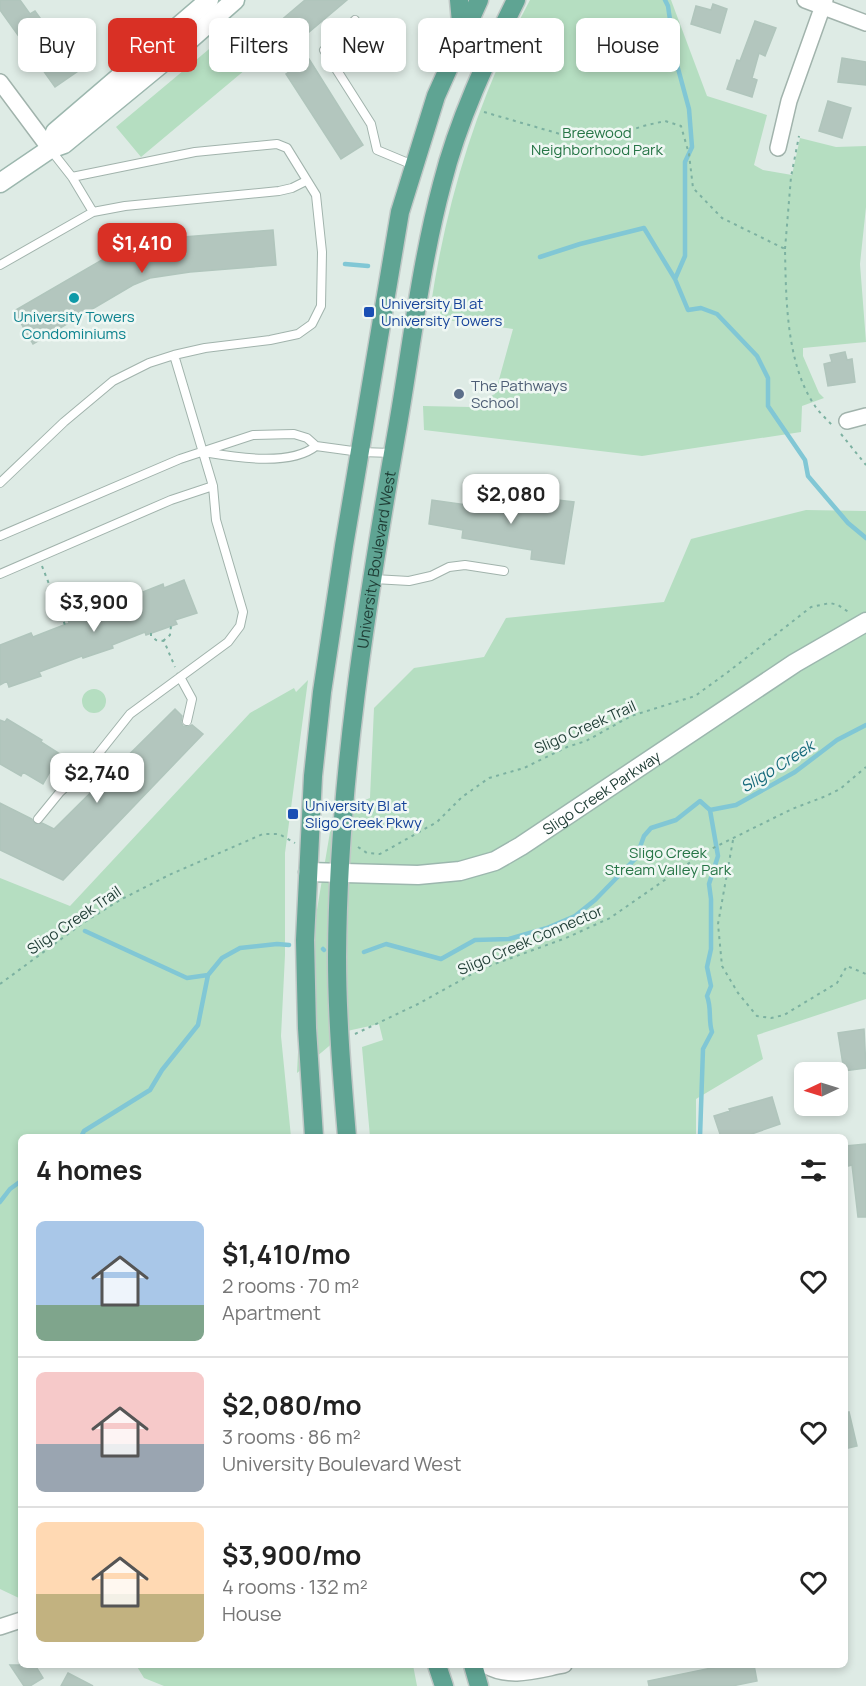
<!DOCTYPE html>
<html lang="en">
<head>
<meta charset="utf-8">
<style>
	body { margin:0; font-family:Manrope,sans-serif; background:#f2f2f2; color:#222; height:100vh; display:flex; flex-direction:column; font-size:22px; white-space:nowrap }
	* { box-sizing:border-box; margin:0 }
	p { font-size:20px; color:#767676 }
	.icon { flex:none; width:33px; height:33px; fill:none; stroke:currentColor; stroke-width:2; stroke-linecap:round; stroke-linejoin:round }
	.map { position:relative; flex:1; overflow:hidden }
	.panel { position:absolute; left:18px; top:1134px; width:830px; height:534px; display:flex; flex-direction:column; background:#fff; border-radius:9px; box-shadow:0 3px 9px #0003 }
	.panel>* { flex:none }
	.guide { position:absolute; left:18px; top:18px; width:831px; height:54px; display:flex; gap:12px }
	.needle { width:39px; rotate:266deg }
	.buttons { position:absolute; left:794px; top:1062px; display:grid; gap:12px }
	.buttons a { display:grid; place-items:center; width:54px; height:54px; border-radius:9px; background:#fff; box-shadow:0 3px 9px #0003; font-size:30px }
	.price { position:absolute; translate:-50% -51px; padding:0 14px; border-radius:12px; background:#fff; color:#222; font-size:20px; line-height:39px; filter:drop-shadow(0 2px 3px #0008) }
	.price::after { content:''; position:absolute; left:50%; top:36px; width:18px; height:14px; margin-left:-9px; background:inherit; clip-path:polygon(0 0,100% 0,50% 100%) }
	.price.active { background:#d93025; color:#fff }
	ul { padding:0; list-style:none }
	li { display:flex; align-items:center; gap:18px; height:150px; padding:0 18px }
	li+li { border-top:2px solid #e0e0e0 }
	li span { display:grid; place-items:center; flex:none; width:168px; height:120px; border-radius:9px; color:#555 }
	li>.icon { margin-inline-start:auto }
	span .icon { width:72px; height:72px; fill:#fffc; stroke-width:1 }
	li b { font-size:26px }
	h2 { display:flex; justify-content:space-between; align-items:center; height:72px; padding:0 18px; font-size:26px }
	.chip { padding:0 21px; border-radius:9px; background:#fff; box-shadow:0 3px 9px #0003; font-size:21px; line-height:54px }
	.chip.active { background:#d93025; color:#fff }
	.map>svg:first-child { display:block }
	.green { fill:#b5dec1 }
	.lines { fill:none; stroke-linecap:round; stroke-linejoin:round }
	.stream { stroke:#81c7d5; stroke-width:4.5 }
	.building { fill:#b3c6be; stroke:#b0c5bc; stroke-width:1.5 }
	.lane-casing { stroke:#a1b3ac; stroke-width:10 }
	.street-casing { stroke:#a1b3ac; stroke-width:18 }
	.secondary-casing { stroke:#9cb7ae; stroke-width:21 }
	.primary-casing { stroke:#c0c8c6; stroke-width:21 }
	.path { stroke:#7cb1a1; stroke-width:2; stroke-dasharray:3 4.5; stroke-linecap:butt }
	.lane { stroke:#fff; stroke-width:8 }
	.street { stroke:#fff; stroke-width:15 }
	.secondary { stroke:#fff; stroke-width:18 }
	.primary { stroke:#5fa493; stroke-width:18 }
	.culture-dot { fill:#0f9aa8; stroke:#eff7f3; stroke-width:2 }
	.transit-dot { fill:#1a4fb4; stroke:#eff7f3; stroke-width:2 }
	.service-dot { fill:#5c6f8a; stroke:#eff7f3; stroke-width:2 }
	.labels { text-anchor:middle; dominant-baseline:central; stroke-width:5; stroke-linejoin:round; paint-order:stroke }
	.park-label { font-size:15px; fill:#267546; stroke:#eff7f3 }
	.transit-label { font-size:15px; fill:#164399; stroke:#eff7f3; text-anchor:start }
	.culture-label { font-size:15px; fill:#0d838f; stroke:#eff7f3 }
	.service-label { font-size:15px; fill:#4e5e75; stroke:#eff7f3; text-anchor:start }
	.street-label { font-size:15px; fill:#1e3c34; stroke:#eff7f3 }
	.water-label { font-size:16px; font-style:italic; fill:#15697b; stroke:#eff7f3 }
</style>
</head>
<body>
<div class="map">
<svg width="866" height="1686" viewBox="0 0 866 1686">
	<rect width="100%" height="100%" fill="#deebe5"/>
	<path class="green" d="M 530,0 L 671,0 L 707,96 L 767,115 L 754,165 L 763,170 L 792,175 L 800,138 L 836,147 L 866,146 L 866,207 L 860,264 L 866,342 L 803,348 L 803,356 L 819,393 L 824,398 L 802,406 L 801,432 L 642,456 L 424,430 L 423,406 L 470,407 L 495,394 L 513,329 L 439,319 L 442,302 L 431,304 C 447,198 479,95 530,0 Z
		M 233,29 L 258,59 L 141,157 L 116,127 Z
		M 806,510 L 866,511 L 866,999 L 757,1035 L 763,1059 L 696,1099 L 696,1137 L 370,1137 L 362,1047 L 383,1040 L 379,1024 L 347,1031 L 297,1073 L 300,1011 L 332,820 L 355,804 L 370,798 L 374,708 L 414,668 L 484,657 L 506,618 L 664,602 L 691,539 Z
		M 308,680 L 285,853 L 285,955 L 281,1036 L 291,1137 L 21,1137 L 21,1599 L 0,1589 L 0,878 L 70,906 L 250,713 L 294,688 L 296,692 Z
		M82 701a12 12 0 1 1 24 0a12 12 0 1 1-24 0Z
		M 136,1665 L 413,1665 L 417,1686 L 164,1686 L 144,1678 Z"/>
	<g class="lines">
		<path class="stream" d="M 665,0 L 668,6 L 676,61 L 689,109 L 692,147 L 685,162 L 685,256 L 675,279
			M 540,257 L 580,244 L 644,228 L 675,279 L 688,310 L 701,308 L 717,314 L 757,356 L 768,378 L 768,406 L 805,460 L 808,476 L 848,523 L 866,538
			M 345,264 L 368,266
			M 85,931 L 187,978 L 208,975
			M 323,949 L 324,950
			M 364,952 L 386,944 L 441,959 L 475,940 L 509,939 L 547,928 L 575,916 L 595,900 L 636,858 L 644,836 L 651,828 L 676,820 L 700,801 L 710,810 L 736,805 L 795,772 L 837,740 L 866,725
			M 81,1137 L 84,1131 L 150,1090 L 162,1070 L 198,1025 L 208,975 L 222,958 L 240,948 L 277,944 L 289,945
			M 700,1137 L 703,1049 L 712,1032 C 708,1020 712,1009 707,996 L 711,986 L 707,967 L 711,949 L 711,899 L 709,884 L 718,856 L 710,810
			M 0,1202 L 10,1189 L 21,1181"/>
	</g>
	<path class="building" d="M 0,0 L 20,0 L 30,14 L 35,11 L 61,47 L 64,45 L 81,69 L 55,87 L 0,10 Z
		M 305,0 L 347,0 L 283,54 L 266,33 Z
		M 713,4 L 727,9 L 720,33 L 691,24 L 696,6 L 711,10 Z
		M 755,21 L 776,28 L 765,56 L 759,53 L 752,78 L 757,80 L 752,97 L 727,89 L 737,60 L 740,61 Z
		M 842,58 L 866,62 L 866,85 L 838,82 Z
		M 309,59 L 363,145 L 341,159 L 286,74 Z
		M 828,101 L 851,108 L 842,138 L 819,131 Z
		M 273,230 L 276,265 L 190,272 L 150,278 L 133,285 L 33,344 L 14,311 L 126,246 L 145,240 Z
		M 845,352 L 847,360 L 852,359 L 855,382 L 828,386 L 824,364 L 832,362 L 830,355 Z
		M 468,497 L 540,508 L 541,498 L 574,502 L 564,564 L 531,559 L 532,550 L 462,538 L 463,530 L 429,524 L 432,500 L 467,505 Z
		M 184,580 L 197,613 L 175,620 L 177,624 L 146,635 L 145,632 L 112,645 L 113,648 L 83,658 L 82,656 L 39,672 L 41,676 L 9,687 L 7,681 L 0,685 L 0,645 L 31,633 L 33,637 L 69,623 L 68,619 L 101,608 L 102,611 L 132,600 L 130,597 L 163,584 L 164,588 Z
		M 175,709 L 182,716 L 181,722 L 183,726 L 188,727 L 192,725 L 203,734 L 63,880 L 0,850 L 0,803 L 32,819 L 35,824 L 42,823 L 54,829 Z
		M 7,719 L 42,740 L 41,742 L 60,754 L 43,784 L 23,772 L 21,776 L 0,764 L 0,720 L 5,722 Z
		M 864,1029 L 866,1068 L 844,1071 L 838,1033 Z
		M 772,1097 L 780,1124 L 743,1137 L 721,1137 L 714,1116 L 730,1111 L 729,1109 Z
		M 866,1144 L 866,1217 L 858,1217 L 852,1165 L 848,1166 L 846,1146 Z
		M 849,1412 L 857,1446 L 844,1449 L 844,1413 Z
		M 10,1665 L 35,1665 L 43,1678 L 30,1686 L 24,1686 Z
		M 726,1665 L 754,1665 L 757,1681 L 732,1686 L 649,1686 L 648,1681 Z
		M 68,1673 L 93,1686 L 61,1686 Z"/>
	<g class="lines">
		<defs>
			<path id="lane" d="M 355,20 L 324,50 L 371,124 L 377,150 L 413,165
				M 50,149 L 72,177 L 93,212 L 125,206 L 279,191 L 292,188 L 306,181
				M 0,265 L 93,212
				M 174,355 L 213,486
				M 203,452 C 234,457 290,467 316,446
				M 0,483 L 64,422 L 113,381 L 149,363 L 174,355 L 205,348 L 270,340 L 298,334 L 312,324 L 321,306 L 322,252 L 316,195 L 287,148 L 277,144 L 195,152 L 72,177
				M 0,536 L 180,459 L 253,435 L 294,434 L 307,438 L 316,446 L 360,452 L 393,453
				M 0,574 L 171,500 L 213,486 L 216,520 L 243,612 L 240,626 L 228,642 L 130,714 L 91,763 L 60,792 L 38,819
				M 374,579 L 409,581 L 431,576 L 449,567 L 465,565 L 504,571
				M 180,677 L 192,699 L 187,721"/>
			<path id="street" d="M 805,0 L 866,23
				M 0,82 L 50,149
				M 778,148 L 789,101 L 825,0
				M 847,421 L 866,416
				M 0,1627 L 21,1620
				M 485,1665 C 510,1680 537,1670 564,1665"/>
			<g id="secondary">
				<path d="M 50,149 L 55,132 L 209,0"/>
				<path d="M 0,183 L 50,149 L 64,144 L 177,51 L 235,0"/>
				<path id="s1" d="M 308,872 L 418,875 L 460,871 L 495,861 L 521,846 L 795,663 L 866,622"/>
			</g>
			<g id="primary">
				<path d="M 459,0 L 462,34"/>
				<path d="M 314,1137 L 307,1028 L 305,940 L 313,776 L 322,692 L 344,546 L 400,212 L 436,96 L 479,0"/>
				<path id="s2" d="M 347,1137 C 342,1077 337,1017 337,957 C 338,782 366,608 396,436 C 411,352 420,266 442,184 C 458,120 487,59 516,0"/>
				<path d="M 437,1665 L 444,1686"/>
				<path d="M 473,1665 L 479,1686"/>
			</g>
		</defs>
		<use href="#lane" class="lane-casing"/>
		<use href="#street" class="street-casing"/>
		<use href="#secondary" class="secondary-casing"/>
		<use href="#primary" class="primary-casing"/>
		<path class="path" d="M 484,112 L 567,136 L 605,139 L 643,126 L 665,121 L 681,126 L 689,154 L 693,188 L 722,218 L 785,249 C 786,298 786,364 815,406 C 820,413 827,420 833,426
			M 785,249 L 791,177 L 799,136
			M 841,434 L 866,465
			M 42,566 L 65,625
			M 151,633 L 151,636 L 156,640 L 164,641 L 175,667
			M 163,641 L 170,635 L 171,626
			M 733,840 L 718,924 L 722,966 L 738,993 L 757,1016 L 771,1018 L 784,1015 L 837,983 L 847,966 L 866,974
			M 358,847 L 367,853 L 380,854 L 437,822 L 462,797 L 489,778 L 524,768 L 567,747 L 586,741 L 631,716 L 695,696 L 728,672 L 811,607 L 830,603 L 838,605 L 850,613
			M 0,984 L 83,923 L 120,900 L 169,875 L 263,834 L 279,834 L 295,843
			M 355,1034 L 418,1004 L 481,969 L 566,938 L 610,918 L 705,852 L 792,809 L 826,796 L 840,789 L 866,767"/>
		<use href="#lane" class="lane"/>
		<use href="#street" class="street"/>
		<use href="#secondary" class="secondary"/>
		<use href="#primary" class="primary"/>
	</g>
	<circle class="culture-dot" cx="74" cy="298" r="6"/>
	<g class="transit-dot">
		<rect x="363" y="306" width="12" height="12" rx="3"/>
		<rect x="287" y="808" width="12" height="12" rx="3"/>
	</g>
	<circle class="service-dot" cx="459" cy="394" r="6"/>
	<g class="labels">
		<g class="park-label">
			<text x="597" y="132">Breewood<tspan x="597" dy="17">Neighborhood Park</tspan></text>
			<text x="668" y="852">Sligo Creek<tspan x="668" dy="17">Stream Valley Park</tspan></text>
		</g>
		<g class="transit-label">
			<text x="381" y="303">University Bl at<tspan x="381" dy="17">University Towers</tspan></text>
			<text x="305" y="805">University Bl at<tspan x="305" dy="17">Sligo Creek Pkwy</tspan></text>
		</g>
		<g class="culture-label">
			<text x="74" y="316">University Towers<tspan x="74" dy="17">Condominiums</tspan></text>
		</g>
		<g class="service-label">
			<text x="471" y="385">The Pathways<tspan x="471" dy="17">School</tspan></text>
		</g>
		<g class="street-label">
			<text stroke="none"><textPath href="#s2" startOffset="580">University Boulevard West</textPath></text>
			<text transform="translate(585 727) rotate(-24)">Sligo Creek Trail</text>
			<text stroke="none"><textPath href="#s1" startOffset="315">Sligo Creek Parkway</textPath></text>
			<text transform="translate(74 920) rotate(-34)">Sligo Creek Trail</text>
			<text transform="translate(530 940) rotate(-23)">Sligo Creek Connector</text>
		</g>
		<g class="water-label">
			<text transform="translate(777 766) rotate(-32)">Sligo Creek</text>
		</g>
	</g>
</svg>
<div class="buttons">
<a><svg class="needle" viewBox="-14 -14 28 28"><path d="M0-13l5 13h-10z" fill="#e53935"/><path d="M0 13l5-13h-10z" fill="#767676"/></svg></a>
</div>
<b class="price active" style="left:142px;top:274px">$1,410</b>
<b class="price" style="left:511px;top:525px">$2,080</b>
<b class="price" style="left:94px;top:633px">$3,900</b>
<b class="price" style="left:97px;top:804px">$2,740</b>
<div class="guide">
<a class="chip">Buy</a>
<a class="chip active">Rent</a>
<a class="chip">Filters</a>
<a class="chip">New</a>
<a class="chip">Apartment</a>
<a class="chip">House</a>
</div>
<section class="panel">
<h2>4 homes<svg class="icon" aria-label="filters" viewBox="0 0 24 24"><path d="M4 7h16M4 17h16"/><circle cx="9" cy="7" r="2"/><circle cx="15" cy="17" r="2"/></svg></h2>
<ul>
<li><span style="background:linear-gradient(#a9c7e8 70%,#7fa58c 0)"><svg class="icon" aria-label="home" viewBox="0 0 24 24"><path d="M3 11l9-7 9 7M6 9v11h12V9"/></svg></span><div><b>$1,410/mo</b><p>2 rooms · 70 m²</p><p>Apartment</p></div><svg class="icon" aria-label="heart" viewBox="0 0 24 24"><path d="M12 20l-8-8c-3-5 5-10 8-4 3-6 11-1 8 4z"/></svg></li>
<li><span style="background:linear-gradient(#f6c9c9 60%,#9aa5b1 0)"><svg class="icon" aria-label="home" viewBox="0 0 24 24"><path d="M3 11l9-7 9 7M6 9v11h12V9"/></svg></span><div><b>$2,080/mo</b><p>3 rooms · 86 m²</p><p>University Boulevard West</p></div><svg class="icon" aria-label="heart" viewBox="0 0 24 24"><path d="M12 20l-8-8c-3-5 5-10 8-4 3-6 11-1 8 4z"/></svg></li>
<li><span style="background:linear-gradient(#ffd9b3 60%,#c2b280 0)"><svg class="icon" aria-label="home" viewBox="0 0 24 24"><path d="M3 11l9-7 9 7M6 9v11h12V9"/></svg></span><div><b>$3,900/mo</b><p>4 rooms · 132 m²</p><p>House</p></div><svg class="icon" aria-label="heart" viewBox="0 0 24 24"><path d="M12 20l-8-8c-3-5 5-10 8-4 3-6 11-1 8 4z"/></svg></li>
</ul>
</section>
</div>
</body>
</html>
